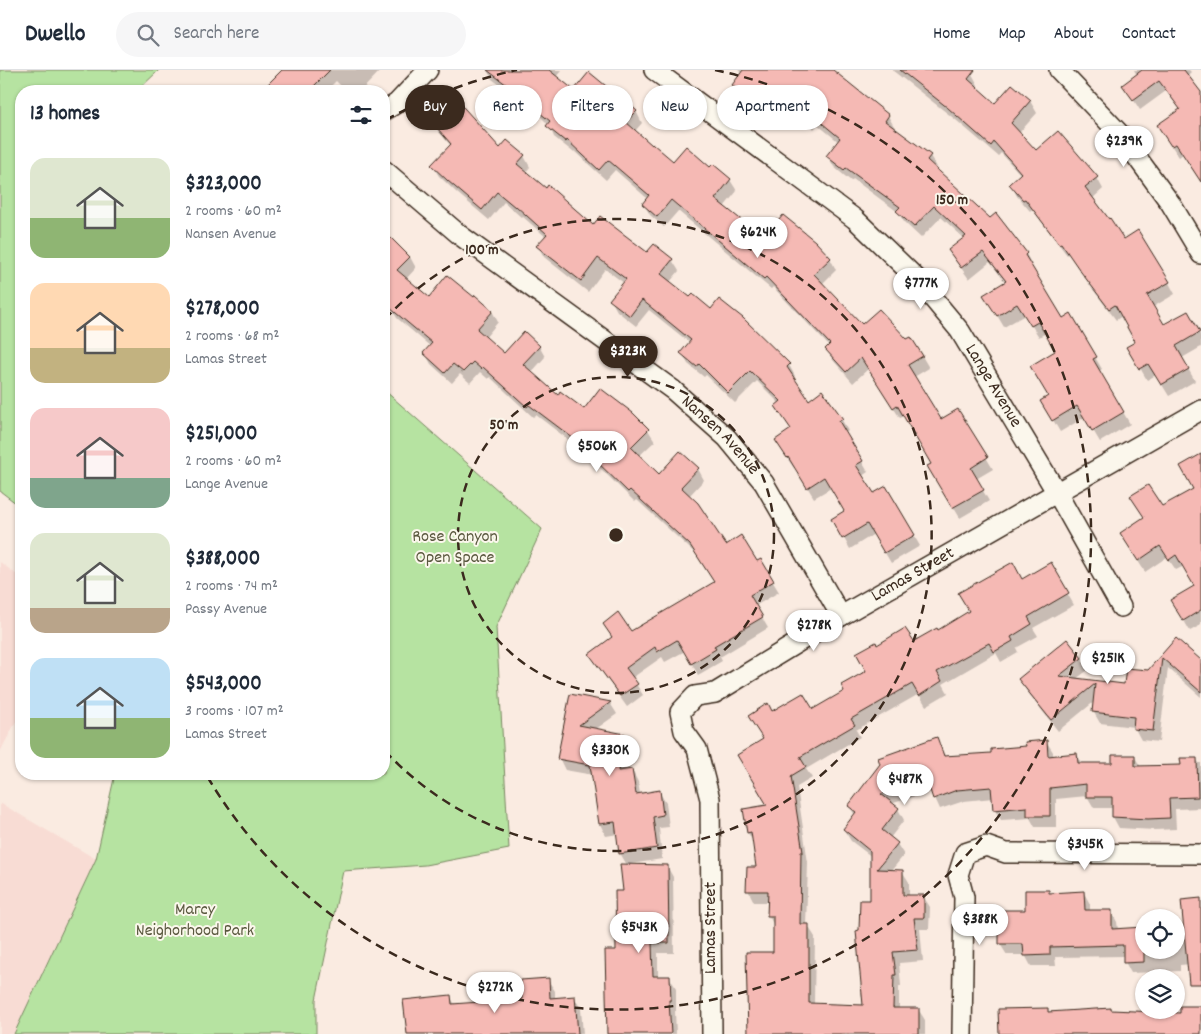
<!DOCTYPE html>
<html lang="en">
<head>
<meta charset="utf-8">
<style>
	body { margin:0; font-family:Dekko,sans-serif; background:#f6f6f7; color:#1f2937; height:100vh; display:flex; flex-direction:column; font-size:19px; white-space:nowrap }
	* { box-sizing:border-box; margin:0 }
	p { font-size:16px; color:#747a83 }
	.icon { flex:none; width:28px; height:28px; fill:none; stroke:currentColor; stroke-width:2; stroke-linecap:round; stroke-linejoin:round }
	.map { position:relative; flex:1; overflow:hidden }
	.drawer { position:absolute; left:15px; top:15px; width:375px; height:695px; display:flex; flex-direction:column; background:#fff; border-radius:20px; box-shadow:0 1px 4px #0004 }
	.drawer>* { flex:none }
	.banner { position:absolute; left:405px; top:15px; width:475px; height:45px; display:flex; gap:10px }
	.controls { position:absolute; left:1135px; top:839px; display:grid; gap:10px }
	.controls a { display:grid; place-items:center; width:50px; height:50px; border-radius:50%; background:#fff; box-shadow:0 1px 4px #0004; font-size:25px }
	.price { position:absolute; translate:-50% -42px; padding:0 11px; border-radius:18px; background:#fff; color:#222; font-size:16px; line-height:32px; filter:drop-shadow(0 1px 2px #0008) }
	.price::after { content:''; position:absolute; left:50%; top:30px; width:15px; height:11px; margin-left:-8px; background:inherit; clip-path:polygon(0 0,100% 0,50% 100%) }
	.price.active { background:#3b2a1e; color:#fff }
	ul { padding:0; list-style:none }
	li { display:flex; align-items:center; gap:15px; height:125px; padding:0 15px }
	li span { display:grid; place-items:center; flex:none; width:140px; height:100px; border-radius:15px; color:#555 }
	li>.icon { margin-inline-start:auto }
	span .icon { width:60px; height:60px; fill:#fffc; stroke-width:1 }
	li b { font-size:21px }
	h2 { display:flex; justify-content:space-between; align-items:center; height:60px; padding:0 15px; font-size:21px }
	.pill { padding:0 18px; border-radius:22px; background:#fff; box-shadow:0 1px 4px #0004; font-size:18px; line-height:45px }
	.pill.active { background:#3b2a1e; color:#fff }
	header { display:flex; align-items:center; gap:30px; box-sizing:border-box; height:70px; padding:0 25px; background:#fff; border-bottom:1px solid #e0e1e3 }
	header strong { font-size:24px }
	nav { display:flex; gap:28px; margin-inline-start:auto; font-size:18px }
	.search { width:350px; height:45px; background:#f6f6f7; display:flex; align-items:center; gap:12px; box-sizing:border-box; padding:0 18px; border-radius:28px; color:#747a83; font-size:19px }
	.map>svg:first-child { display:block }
	.built { fill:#f8dcd4 }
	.green { fill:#b6e3a1; stroke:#788660 }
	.shadow { fill:#0003 }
	.building { fill:#f5b9b4; stroke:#3b2a1e }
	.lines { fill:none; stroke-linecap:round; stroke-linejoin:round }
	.street-casing { stroke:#3b2a1e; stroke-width:22 }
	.street { stroke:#fbf7ec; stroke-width:19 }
	.ring { fill:none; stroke:#3b2a1e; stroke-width:2.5; stroke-dasharray:9 6 }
	.labels { text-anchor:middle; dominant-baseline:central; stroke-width:4; stroke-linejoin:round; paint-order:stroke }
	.street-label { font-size:18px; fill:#3b2a1e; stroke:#fbf7ec }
	.park-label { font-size:18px; fill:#5a583f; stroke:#fbf7ec }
	.centre { fill:#3b2a1e; stroke:#fbf7ec; stroke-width:2.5 }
	.ring-label { font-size:15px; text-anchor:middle; font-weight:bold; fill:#3b2a1e; stroke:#fbf7ec; stroke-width:4; stroke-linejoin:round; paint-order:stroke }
</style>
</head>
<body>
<header>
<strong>Dwello</strong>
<div class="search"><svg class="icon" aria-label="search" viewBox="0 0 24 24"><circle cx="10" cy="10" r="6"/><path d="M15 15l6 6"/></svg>Search here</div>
<nav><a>Home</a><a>Map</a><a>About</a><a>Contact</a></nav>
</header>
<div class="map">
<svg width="1201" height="964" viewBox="0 0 1201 964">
	<rect width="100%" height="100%" fill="#faebe1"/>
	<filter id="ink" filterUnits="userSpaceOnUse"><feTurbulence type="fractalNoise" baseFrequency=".02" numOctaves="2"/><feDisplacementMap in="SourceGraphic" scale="10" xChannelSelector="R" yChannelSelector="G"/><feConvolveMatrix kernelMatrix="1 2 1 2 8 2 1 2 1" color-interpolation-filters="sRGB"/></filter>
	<g filter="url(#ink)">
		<path class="built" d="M 0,492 L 21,508 L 21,642 L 0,682 Z
			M 0,733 L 96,789 L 14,964 L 0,964 Z"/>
		<path class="green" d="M 0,0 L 159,0 L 137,21 L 21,21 L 21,437 L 0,421 Z
			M 384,320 L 542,459 L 496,557 L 509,779 L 425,795 L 343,801 L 316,930 L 316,964 L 14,964 L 96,789 L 115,704 L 384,704 Z"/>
		<path class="shadow" d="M 284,0 L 381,0 L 361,21 L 346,21 L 336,11 L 326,21 L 264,21 Z
			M 487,0 L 562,0 L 556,7 L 574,22 L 636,41 L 642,53 L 635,61 L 673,93 L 710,99 L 713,95 L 730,110 L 737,121 L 724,137 L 765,169 L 830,188 L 836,200 L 822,214 L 862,256 L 922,286 L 929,298 L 914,307 L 940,351 L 958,341 L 993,399 L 976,409 L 989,431 L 960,448 L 929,396 L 933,394 L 905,346 L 900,348 L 868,299 L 853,313 L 833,290 L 826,279 L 829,276 L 773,217 L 771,219 L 678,141 L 664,157 L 650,145 L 644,134 L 648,129 L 615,100 L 606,110 L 574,81 L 573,82 L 554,67 L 549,55 L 536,42 L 492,9 Z
			M 738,0 L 831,0 L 888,46 L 895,58 L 894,59 L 930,86 L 937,97 L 935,99 L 1026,184 L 1032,195 L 1030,197 L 1062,249 L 1070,245 L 1102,299 L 1099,301 L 1130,354 L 1100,372 L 1085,347 L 1060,362 L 1042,331 L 1049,327 L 1057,282 L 1046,263 L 1039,267 L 1025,245 L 1004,257 L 985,225 L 1006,213 L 990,192 L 969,209 L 949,181 L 965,169 L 941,147 L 921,168 L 904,152 L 898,142 L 853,109 L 851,111 L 834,97 L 828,86 L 839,72 L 818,55 L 814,59 L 796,43 L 784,58 L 758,38 L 757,39 L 740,27 L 734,15 L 742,3 Z
			M 892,0 L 967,0 L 972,4 L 978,15 L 976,18 L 995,35 L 1030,31 L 1037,43 L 1019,63 L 1036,82 L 1097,108 L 1103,119 L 1092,129 L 1123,171 L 1169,213 L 1175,224 L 1153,237 L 1164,256 L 1187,242 L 1201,266 L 1201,277 L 1182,288 L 1195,311 L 1169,326 L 1156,305 L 1147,310 L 1128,277 L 1137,272 L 1122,246 L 1116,250 L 1089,214 L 1069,183 L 1067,185 L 1032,139 L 1030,141 L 1017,126 L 1011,114 L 1021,105 L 1001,83 L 998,86 L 956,50 Z
			M 1134,0 L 1189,0 L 1191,2 L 1187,6 L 1201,24 L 1201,111 L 1183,84 L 1179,87 L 1165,66 L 1181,40 L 1166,21 L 1140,40 L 1124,15 L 1137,5 Z
			M 433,51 L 500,80 L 524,86 L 530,97 L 525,103 L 593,156 L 648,184 L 672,190 L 679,201 L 669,213 L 690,229 L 711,241 L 789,295 L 795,306 L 793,308 L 809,332 L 842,350 L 848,361 L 845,363 L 868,402 L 862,406 L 873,425 L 886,418 L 920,476 L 891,493 L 874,464 L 850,479 L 833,449 L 846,441 L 831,418 L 814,428 L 795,397 L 794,398 L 783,382 L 792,360 L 780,334 L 757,311 L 735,333 L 706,305 L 704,307 L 688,294 L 682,283 L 690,273 L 649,240 L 636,256 L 617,241 L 611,230 L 624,213 L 605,199 L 588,222 L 544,187 L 538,176 L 546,167 L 522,146 L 521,147 L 504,132 L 489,150 L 456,122 L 439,106 L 432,95 L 451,76 L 439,62 Z
			M 384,162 L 410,187 L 416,198 L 406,209 L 429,229 L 492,241 L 498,252 L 485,268 L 504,285 L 539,276 L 545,287 L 531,303 L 558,327 L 584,341 L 632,344 L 648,360 L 655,371 L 639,386 L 659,405 L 698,399 L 704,410 L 689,426 L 725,477 L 757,493 L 760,491 L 779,522 L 755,536 L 768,558 L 720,587 L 722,591 L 698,605 L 685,581 L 665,592 L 662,587 L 632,608 L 643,625 L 627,637 L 597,595 L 630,562 L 715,513 L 698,486 L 637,430 L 635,432 L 600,398 L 595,390 L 536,345 L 533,347 L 490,307 L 488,309 L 480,302 L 470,313 L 460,304 L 452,313 L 431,294 L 425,283 L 431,277 L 397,248 L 390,237 L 393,233 L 384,224 Z
			M 1201,385 L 1201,555 L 1190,561 L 1172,530 L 1196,516 L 1184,496 L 1176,500 L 1167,487 L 1145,502 L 1121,464 L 1195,419 Z
			M 1050,494 L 1074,535 L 1033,558 L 1038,566 L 1016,578 L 1018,582 L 1001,592 L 996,583 L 943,614 L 948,623 L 926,636 L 919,624 L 856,660 L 860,667 L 806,699 L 812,708 L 797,717 L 808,793 L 806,856 L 808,856 L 815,867 L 814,934 L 864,936 L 860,861 L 872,831 L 872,787 L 851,771 L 844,760 L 855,745 L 849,736 L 936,668 L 946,688 L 993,684 L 1027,677 L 1046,671 L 1053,682 L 1053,686 L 1077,684 L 1082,694 L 1114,695 L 1134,686 L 1141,697 L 1182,696 L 1196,689 L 1199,693 L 1201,693 L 1201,738 L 1175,739 L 1176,759 L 1155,760 L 1119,758 L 1113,747 L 1113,738 L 1094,738 L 1087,726 L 1056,729 L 1056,757 L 1035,757 L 1030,748 L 1001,750 L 994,739 L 993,728 L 964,731 L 940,739 L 930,717 L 927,722 L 891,734 L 898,739 L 904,750 L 890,768 L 897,774 L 904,785 L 891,801 L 902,801 L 909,812 L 909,826 L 923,826 L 930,837 L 929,859 L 920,859 L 923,891 L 899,893 L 901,916 L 899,916 L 899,939 L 918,939 L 925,950 L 925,964 L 749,964 L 774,883 L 774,856 L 769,846 L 769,832 L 754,832 L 748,820 L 758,798 L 754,773 L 748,763 L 769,736 L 764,670 L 772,643 L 812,641 L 846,621 L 868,601 L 877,576 L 913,573 L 937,561 Z
			M 1176,570 L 1199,590 L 1201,587 L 1201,627 L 1168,598 L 1159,672 L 1141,670 L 1134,657 L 1100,653 L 1093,641 L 1095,631 L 1058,661 L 1026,620 L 1019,609 L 1081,588 L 1088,600 L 1076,609 L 1126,616 L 1148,602 Z
			M 571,626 L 610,633 L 617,644 L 596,659 L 624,665 L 631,676 L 626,701 L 632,700 L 638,712 L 640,724 L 659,722 L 666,733 L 669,757 L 659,758 L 662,789 L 631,794 L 631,795 L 667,796 L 673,807 L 674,883 L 658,883 L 658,907 L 669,907 L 676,918 L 676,941 L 675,941 L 676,964 L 608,964 L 627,795 L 620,783 L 618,764 L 606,766 L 600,754 L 593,705 L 565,700 L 559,688 Z
			M 1048,821 L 1050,824 L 1084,823 L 1090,834 L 1090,841 L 1111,841 L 1117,852 L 1118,860 L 1144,880 L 1176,880 L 1176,857 L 1185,857 L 1201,829 L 1201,893 L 1180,895 L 1180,901 L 1131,903 L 1125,892 L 1124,886 L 1055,887 L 1056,896 L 1031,896 L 1025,885 L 1007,885 L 1000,874 L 1000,842 L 1026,841 Z
			M 548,910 L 555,921 L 555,929 L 574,927 L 581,939 L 583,964 L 408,964 L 450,926 L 455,935 L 524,931 Z"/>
		<path class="building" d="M 282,0 L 330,0 L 309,21 L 261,21 Z
			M 487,0 L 549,0 L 574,20 L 589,2 L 617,25 L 618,24 L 637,41 L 626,52 L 652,75 L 653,74 L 673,91 L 686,76 L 710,97 L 713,94 L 731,109 L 715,129 L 744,152 L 745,151 L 765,167 L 783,145 L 815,171 L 831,188 L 814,204 L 862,254 L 879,239 L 907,269 L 911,267 L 923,286 L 908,295 L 941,349 L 958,339 L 988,387 L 971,398 L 984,420 L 952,438 L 927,396 L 931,394 L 897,335 L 893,338 L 861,288 L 846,302 L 825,279 L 830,274 L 766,207 L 764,209 L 671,130 L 657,147 L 642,134 L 649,125 L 608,90 L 599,100 L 567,70 L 566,72 L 546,56 L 550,51 L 530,35 L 531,33 Z
			M 743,0 L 833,0 L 889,45 L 885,51 L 931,85 L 927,90 L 990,148 L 996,143 L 1027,183 L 1025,185 L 1063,248 L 1071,243 L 1097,287 L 1093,289 L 1124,342 L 1092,361 L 1077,336 L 1052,351 L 1040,331 L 1048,326 L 1030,296 L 1055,281 L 1038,252 L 1031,256 L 1017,234 L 997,246 L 983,225 L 1006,211 L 983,182 L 961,198 L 948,180 L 966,166 L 934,136 L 914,157 L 896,141 L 900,137 L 846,98 L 844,100 L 826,86 L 840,68 L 811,44 L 807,48 L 788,32 L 777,47 L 751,27 L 750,28 L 732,15 Z
			M 900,0 L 975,0 L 968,9 L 995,33 L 1012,14 L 1031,30 L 1011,53 L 1036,80 L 1058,61 L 1098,107 L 1085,117 L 1109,149 L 1110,148 L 1124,169 L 1138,160 L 1170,212 L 1147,225 L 1164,254 L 1188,241 L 1200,262 L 1176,276 L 1189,299 L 1161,315 L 1148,294 L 1139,299 L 1126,277 L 1135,272 L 1115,235 L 1109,239 L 1081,202 L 1061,173 L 1059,174 L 1025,129 L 1023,130 L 1009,114 L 1021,103 L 994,72 L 991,76 L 948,38 Z
			M 1142,0 L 1184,0 L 1201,22 L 1201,112 L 1176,74 L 1171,76 L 1157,55 L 1180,39 L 1159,11 L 1133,30 L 1122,15 Z
			M 456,29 L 500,78 L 507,70 L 525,85 L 517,94 L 546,118 L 548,115 L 593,155 L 600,146 L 647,182 L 654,174 L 673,189 L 661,204 L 690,227 L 693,224 L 711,239 L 719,229 L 743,248 L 790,294 L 787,297 L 809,330 L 822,320 L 843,349 L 839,351 L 863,391 L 856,395 L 874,423 L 886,416 L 915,465 L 884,483 L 867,454 L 842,469 L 831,449 L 844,441 L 824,407 L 807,418 L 788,387 L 787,388 L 775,370 L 791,359 L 775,336 L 781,331 L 750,301 L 728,323 L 699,294 L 697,297 L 680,283 L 691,270 L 642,230 L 630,246 L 609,230 L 626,209 L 598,188 L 581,211 L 536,176 L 547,164 L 516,136 L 515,137 L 497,122 L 482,140 L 448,111 L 431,95 L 451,74 L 431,51 Z
			M 384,161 L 410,187 L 397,200 L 429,227 L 447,205 L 474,227 L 475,225 L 493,241 L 477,259 L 504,283 L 524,261 L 540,276 L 523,294 L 558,325 L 560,321 L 584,339 L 600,318 L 633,343 L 649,359 L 631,377 L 659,404 L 680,381 L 699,398 L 681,417 L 698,433 L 726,475 L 741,465 L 757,491 L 761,489 L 774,511 L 750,525 L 763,547 L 714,576 L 716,579 L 691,594 L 677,570 L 657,582 L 655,577 L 626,598 L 638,614 L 620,626 L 589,584 L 612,567 L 603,554 L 618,542 L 631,561 L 714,512 L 690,475 L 630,420 L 628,422 L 592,387 L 594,384 L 529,335 L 527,337 L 483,297 L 481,299 L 473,292 L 463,302 L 453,294 L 445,303 L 423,283 L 432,273 L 384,233 Z
			M 1201,384 L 1201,540 L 1183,551 L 1170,530 L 1194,516 L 1176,485 L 1169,490 L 1160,476 L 1138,491 L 1120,463 L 1144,447 L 1130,426 L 1148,415 L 1162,436 L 1193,419 L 1180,396 Z
			M 1013,492 L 1022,509 L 1051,492 L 1069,523 L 1028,547 L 1032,554 L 1011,567 L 1013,571 L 994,582 L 989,573 L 937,602 L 942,611 L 919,626 L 912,614 L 851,649 L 855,655 L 800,687 L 806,697 L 791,706 L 803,782 L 801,782 L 800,854 L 809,854 L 809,933 L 863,935 L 856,861 L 859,860 L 860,830 L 870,830 L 870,781 L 843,759 L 856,742 L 848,736 L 880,694 L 878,688 L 937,667 L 944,686 L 991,683 L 991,679 L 1026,676 L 1025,672 L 1047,670 L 1048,686 L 1077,683 L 1078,693 L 1112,693 L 1112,685 L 1135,685 L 1135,696 L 1181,695 L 1180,688 L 1197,688 L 1198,727 L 1169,728 L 1170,748 L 1148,749 L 1112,747 L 1112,727 L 1086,727 L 1086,714 L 1050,718 L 1050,746 L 1027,746 L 1027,737 L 993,740 L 991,717 L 957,720 L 933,729 L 925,705 L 920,711 L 881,724 L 899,738 L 882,760 L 898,773 L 877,799 L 903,800 L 903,825 L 924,825 L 924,848 L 914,848 L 918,880 L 893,882 L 896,905 L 894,905 L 893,938 L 919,938 L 919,964 L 748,964 L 746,882 L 773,882 L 773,846 L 767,846 L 768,821 L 746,821 L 747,797 L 756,797 L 751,762 L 747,763 L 743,739 L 767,735 L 737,685 L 763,669 L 748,646 L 768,633 L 772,641 L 803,623 L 813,639 L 844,621 L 841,615 L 866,601 L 856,583 L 876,572 L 877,575 L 905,558 L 914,571 L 937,558 L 938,560 L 969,541 L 958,523 Z
			M 1176,568 L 1201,590 L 1201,622 L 1162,588 L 1153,661 L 1133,659 L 1134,647 L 1092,642 L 1095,614 L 1051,650 L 1018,609 L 1067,569 L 1082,588 L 1059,606 L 1124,614 L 1126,598 L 1148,600 Z
			M 570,624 L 611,632 L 579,655 L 625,664 L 618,701 L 632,699 L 636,724 L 660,720 L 663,745 L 653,747 L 657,778 L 619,784 L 615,752 L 599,754 L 590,695 L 557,689 Z
			M 620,794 L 668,795 L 669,873 L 652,873 L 653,906 L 670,906 L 671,930 L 669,930 L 671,964 L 607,964 L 605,880 L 616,880 L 615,821 L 623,821 Z
			M 1025,820 L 1049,820 L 1049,823 L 1084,821 L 1085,840 L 1112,840 L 1112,859 L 1144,857 L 1144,892 L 1123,893 L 1123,875 L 1050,877 L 1050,885 L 1024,886 L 1023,874 L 999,874 L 999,840 L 1025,840 Z
			M 1201,828 L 1201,914 L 1189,914 L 1181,830 Z
			M 549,908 L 550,928 L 575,926 L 578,964 L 407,964 L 403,930 L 451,925 L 452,934 L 522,929 L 521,910 Z
			M 1180,936 L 1201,936 L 1201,964 L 999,964 L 998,939 L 1048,938 L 1048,942 L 1111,938 L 1111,940 L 1180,943 Z"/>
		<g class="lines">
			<defs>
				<g id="street">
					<path id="s1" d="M 654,0 L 855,149 L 916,208 L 960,261 L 1057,423 L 1121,537"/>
					<path d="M 1059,0 L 1120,64 L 1171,134 L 1201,184"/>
					<path d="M 384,41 L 397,33 L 428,0"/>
					<path id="s2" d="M 384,100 L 461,166 L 673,320 L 727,368 L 764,413 L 841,546"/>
					<path id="s3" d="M 712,964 L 710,729 L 697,679 L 684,661 L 680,642 L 695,626 L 715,623 L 841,546 L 1201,340"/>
					<path d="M 962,964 L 964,827 L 958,805 L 965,783 L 986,776 L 1006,783 L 1201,784"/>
				</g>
			</defs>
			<use href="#street" class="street-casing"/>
			<use href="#street" class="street"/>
		</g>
	</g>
	<g class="ring">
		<circle cx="616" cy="465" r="158"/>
		<path d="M385 249A316 316 0 1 1 385 681"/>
		<path d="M386 50A475 475 0 0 1 517 0M715 0A475 475 0 1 1 207 706"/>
	</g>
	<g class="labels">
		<g class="street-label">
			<text stroke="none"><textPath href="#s1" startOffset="468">Lange Avenue</textPath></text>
			<text stroke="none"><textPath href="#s2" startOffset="429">Nansen Avenue</textPath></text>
			<text stroke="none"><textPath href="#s3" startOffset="601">Lamas Street</textPath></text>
			<text transform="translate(711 858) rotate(-90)">Lamas Street</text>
		</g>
		<g class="park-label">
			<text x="455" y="467">Rose Canyon<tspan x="455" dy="21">Open Space</tspan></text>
			<text x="195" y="840">Marcy<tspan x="195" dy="21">Neighorhood Park</tspan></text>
		</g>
	</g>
	<circle cx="616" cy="465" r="8" class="centre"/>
	<g class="ring-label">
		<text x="952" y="134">150 m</text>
		<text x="482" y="184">100 m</text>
		<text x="504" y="359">50 m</text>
	</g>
</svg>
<div class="controls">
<a><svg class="icon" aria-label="locate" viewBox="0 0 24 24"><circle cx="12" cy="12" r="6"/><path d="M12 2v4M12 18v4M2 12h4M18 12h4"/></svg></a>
<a><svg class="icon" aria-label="layers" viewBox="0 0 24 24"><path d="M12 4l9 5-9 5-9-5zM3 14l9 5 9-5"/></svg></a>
</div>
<b class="price" style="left:1124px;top:98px">$239K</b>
<b class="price" style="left:758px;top:189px">$624K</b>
<b class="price" style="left:921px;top:240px">$777K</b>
<b class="price active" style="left:628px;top:308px">$323K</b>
<b class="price" style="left:597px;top:403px">$506K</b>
<b class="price" style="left:814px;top:582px">$278K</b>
<b class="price" style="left:1108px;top:615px">$251K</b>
<b class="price" style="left:610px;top:707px">$330K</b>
<b class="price" style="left:905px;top:736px">$487K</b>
<b class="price" style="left:1085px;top:801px">$345K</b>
<b class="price" style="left:980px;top:876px">$388K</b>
<b class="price" style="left:639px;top:884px">$543K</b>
<b class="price" style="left:495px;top:944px">$272K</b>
<div class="banner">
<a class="pill active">Buy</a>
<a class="pill">Rent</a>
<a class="pill">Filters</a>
<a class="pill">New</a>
<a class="pill">Apartment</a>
</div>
<section class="drawer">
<h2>13 homes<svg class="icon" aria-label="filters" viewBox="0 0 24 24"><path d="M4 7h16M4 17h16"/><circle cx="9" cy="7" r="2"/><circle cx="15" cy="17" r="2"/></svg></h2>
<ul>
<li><span style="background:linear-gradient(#dfe7d0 60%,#8fb573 0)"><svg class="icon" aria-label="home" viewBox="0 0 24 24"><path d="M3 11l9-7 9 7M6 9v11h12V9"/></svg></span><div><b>$323,000</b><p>2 rooms · 60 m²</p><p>Nansen Avenue</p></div></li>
<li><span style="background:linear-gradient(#ffd9b3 65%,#c2b280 0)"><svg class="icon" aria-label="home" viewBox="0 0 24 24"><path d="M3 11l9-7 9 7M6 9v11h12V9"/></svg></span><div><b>$278,000</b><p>2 rooms · 68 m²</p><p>Lamas Street</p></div></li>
<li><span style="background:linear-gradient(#f6c9c9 70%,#7fa58c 0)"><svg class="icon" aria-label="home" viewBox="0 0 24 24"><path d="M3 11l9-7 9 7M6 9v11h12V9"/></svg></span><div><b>$251,000</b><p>2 rooms · 60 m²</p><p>Lange Avenue</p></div></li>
<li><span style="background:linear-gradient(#dfe7d0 75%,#b9a48a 0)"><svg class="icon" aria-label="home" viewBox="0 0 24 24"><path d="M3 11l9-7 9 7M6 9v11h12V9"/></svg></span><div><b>$388,000</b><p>2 rooms · 74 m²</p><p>Passy Avenue</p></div></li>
<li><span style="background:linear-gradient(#bfe0f5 60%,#8fb573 0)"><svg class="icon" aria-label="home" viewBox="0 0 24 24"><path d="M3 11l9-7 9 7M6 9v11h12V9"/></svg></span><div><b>$543,000</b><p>3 rooms · 107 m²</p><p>Lamas Street</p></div></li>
</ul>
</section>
</div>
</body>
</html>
